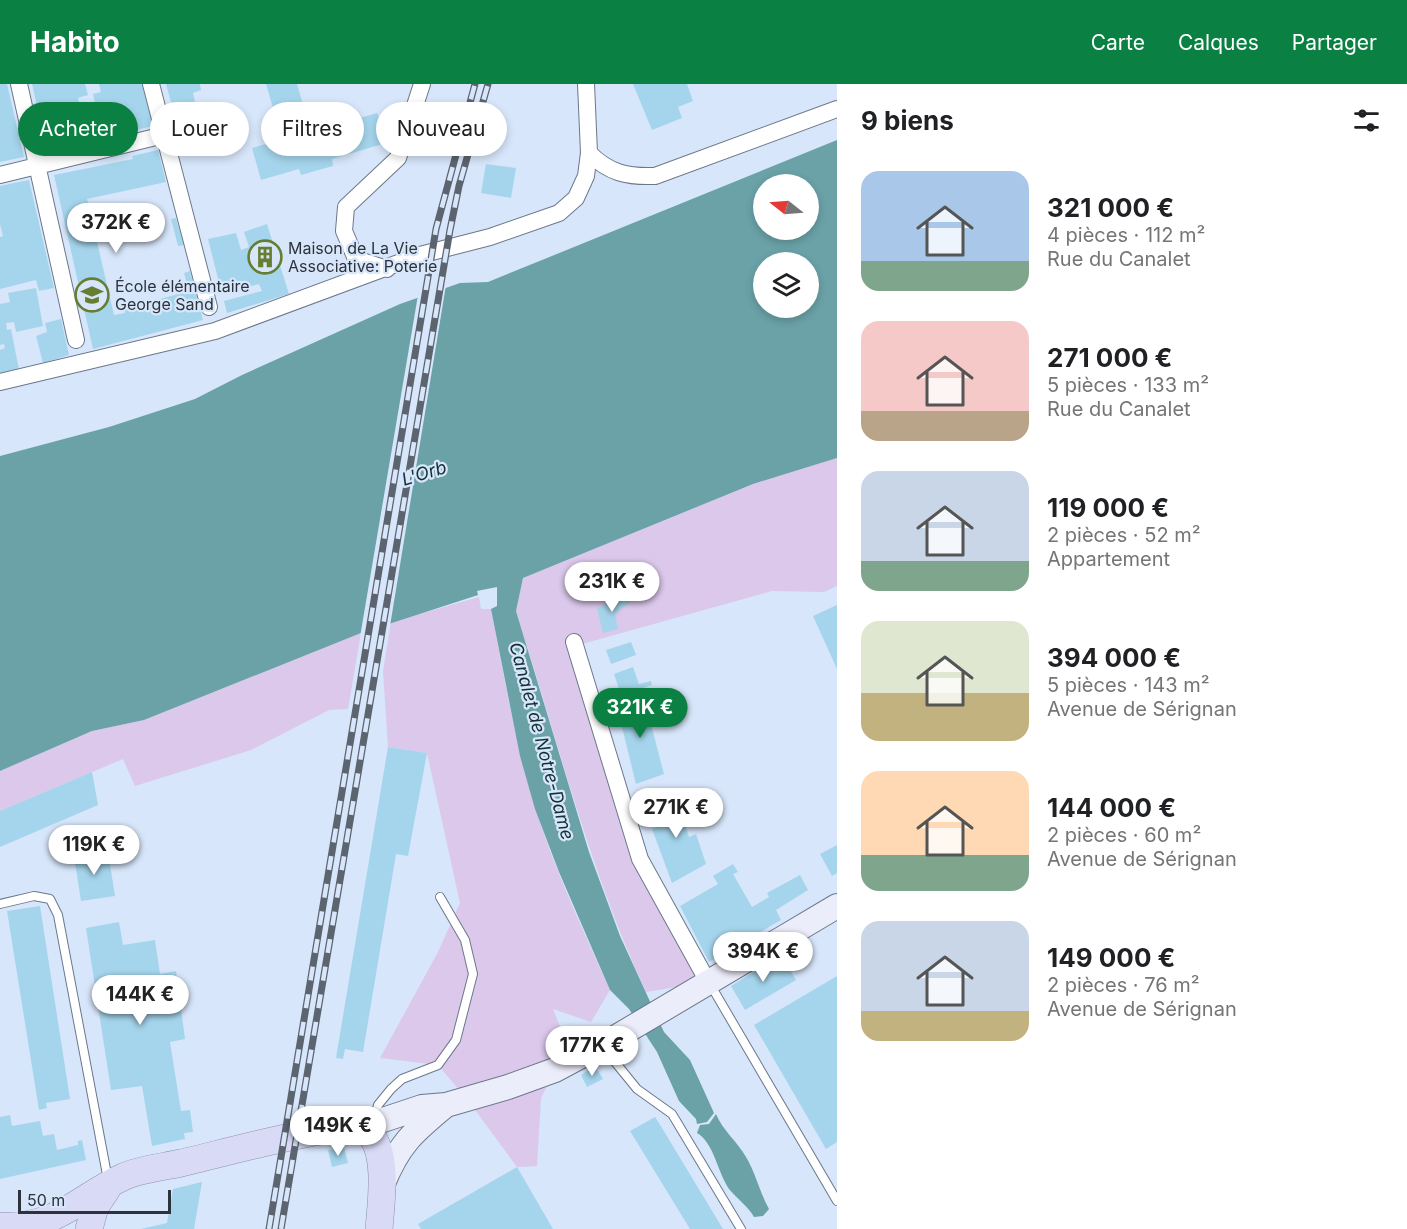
<!DOCTYPE html>
<html lang="fr">
<head>
<meta charset="utf-8">
<style>
	body { margin:0; font-family:Inter,sans-serif; background:#f6f6f6; color:#202124; height:100vh; display:flex; flex-direction:column; font-size:22px; white-space:nowrap }
	* { box-sizing:border-box; margin:0 }
	p { font-size:20px; color:#757577 }
	.icon { flex:none; width:33px; height:33px; fill:none; stroke:currentColor; stroke-width:2; stroke-linecap:round; stroke-linejoin:round }
	.map { position:relative; flex:1; overflow:hidden }
	.drawer { display:flex; flex-direction:column; background:#fff; width:570px }
	.drawer>* { flex:none }
	.guide { position:absolute; left:18px; top:18px; width:570px; height:54px; display:flex; gap:12px }
	.needle { width:39px; rotate:287deg }
	.fabs { position:absolute; left:753px; top:90px; display:grid; gap:12px }
	.fabs a { display:grid; place-items:center; width:66px; height:66px; border-radius:50%; background:#fff; box-shadow:0 3px 9px #0003; font-size:30px }
	.scale { position:absolute; left:18px; bottom:15px; width:153px; box-sizing:border-box; padding-left:6px; border:3px solid #2d333a; border-top:0; font-size:16px; line-height:21px; white-space:nowrap; color:#2d333a; -webkit-text-stroke:4px #d7e6fa; paint-order:stroke }
	.price { position:absolute; translate:-50% -51px; padding:0 14px; border-radius:21px; background:#fff; color:#222; font-size:20px; line-height:39px; filter:drop-shadow(0 2px 3px #0008) }
	.price::after { content:''; position:absolute; left:50%; top:36px; width:18px; height:14px; margin-left:-9px; background:inherit; clip-path:polygon(0 0,100% 0,50% 100%) }
	.price.current { background:#0b8043; color:#fff }
	ul { padding:0; list-style:none }
	li { display:flex; align-items:center; gap:18px; height:150px; padding:0 24px }
	li span { display:grid; place-items:center; flex:none; width:168px; height:120px; border-radius:18px; color:#555 }
	li>.icon { margin-inline-start:auto }
	span .icon { width:72px; height:72px; fill:#fffc; stroke-width:1 }
	li b { font-size:26px }
	h2 { display:flex; justify-content:space-between; align-items:center; height:72px; padding:0 24px; font-size:26px }
	.chip { padding:0 21px; border-radius:27px; background:#fff; box-shadow:0 3px 9px #0003; font-size:21px; line-height:54px }
	.chip.current { background:#0b8043; color:#fff }
	header { display:flex; align-items:center; gap:36px; box-sizing:border-box; height:84px; padding:0 30px; background:#0b8043; color:#fff }
	header strong { font-size:28px }
	nav { display:flex; gap:33px; margin-inline-start:auto; font-size:21px }
	main { display:flex; flex:1; min-height:0 }
	.map>svg:first-child { display:block }
	.green { fill:#dbc8eb }
	.water { fill:#6aa2a8; fill-rule:evenodd }
	.pier { fill:#d7e6fa }
	.building { fill:#a5d5ec }
	.lines { fill:none; stroke-linecap:round; stroke-linejoin:round }
	.lane-casing { stroke:#6b788a; stroke-width:10 }
	.street-casing { stroke:#6b788a; stroke-width:18 }
	.secondary-casing { stroke:#6b788a; stroke-width:26 }
	.primary-casing { stroke:#8c90b0; stroke-width:28 }
	.lane { stroke:#fff; stroke-width:8 }
	.street { stroke:#fff; stroke-width:16 }
	.secondary { stroke:#ecedfa; stroke-width:24 }
	.primary { stroke:#d9daf6; stroke-width:27 }
	.rail-casing { stroke:#5c646f; stroke-width:7 }
	.rail { stroke:#d7e6fa; stroke-width:4.5; stroke-dasharray:14; stroke-linecap:butt }
	.labels { text-anchor:middle; dominant-baseline:central; stroke-width:4.5; stroke-linejoin:round; paint-order:stroke }
	.poi-label { font-size:16px; fill:#2d333a; stroke:#d7e6fa; text-anchor:start }
	.water-label { font-size:18px; font-style:italic; fill:#133134; stroke:#d7e6fa }
</style>
</head>
<body>
<header>
<strong>Habito</strong>
<nav><a>Carte</a><a>Calques</a><a>Partager</a></nav>
</header>
<main>
<div class="map">
<svg width="837" height="1145" viewBox="0 0 837 1145">
	<rect width="100%" height="100%" fill="#d7e6fa"/>
	<path class="green" d="M 837,374 L 837,502 L 824,508 L 772,507 L 575,562 L 640,775 L 708,898 L 646,908 C 589,785 558,657 516,527 L 523,494 L 753,400 Z
		M 479,513 L 481,525 L 491,525 C 504,591 515,658 535,723 C 554,785 583,846 610,906 L 591,938 L 553,925 L 564,953 L 555,986 L 541,1014 L 537,1082 L 517,1083 L 467,1015 L 438,981 L 380,974 L 438,868 L 460,819 L 427,669 L 388,663 L 383,587 L 391,538 Z
		M 361,549 L 348,625 L 329,626 L 251,666 L 135,702 L 123,675 L 0,727 L 0,687 L 92,647 L 144,636 Z"/>
	<path class="water" d="M 837,56 L 837,374 L 753,400 L 523,494 L 516,527 L 589,768 L 620,852 L 664,948 L 690,976 L 714,1029 L 707,1038 L 697,1040 L 696,1035 L 679,1017 L 657,968 L 629,925 L 610,906 L 559,788 L 535,725 L 520,672 L 491,525 L 497,522 L 497,503 L 477,507 L 478,511 L 361,549 L 144,636 L 92,647 L 0,687 L 0,372 L 109,343 L 195,315 L 242,291 L 400,220 L 460,199 L 488,198 ZM 764,100 L 808,100 L 808,146 L 764,146 ZM 764,178 L 808,178 L 808,224 L 764,224 Z
		M 716,1030 C 723,1047 737,1057 746,1073 C 756,1090 760,1109 769,1125 L 763,1132 L 754,1133 C 748,1122 737,1115 729,1105 C 717,1087 714,1059 697,1049 L 700,1041 L 709,1040 Z"/>
	<path class="pier" d="M 446,201 L 390,542 L 360,553 L 418,211 Z"/>
	<path class="building" d="M 0,0 L 7,0 L 24,73 L 0,78 Z
		M 32,0 L 85,0 L 88,11 L 78,14 L 80,22 L 95,19 L 93,10 L 101,8 L 99,0 L 142,0 L 153,42 L 47,66 Z
		M 166,0 L 200,0 L 201,6 L 193,9 L 197,27 L 196,34 L 177,40 Z
		M 266,0 L 297,0 L 311,48 L 377,29 L 389,58 L 332,75 L 333,82 L 301,91 L 299,85 L 261,96 L 252,64 L 282,55 Z
		M 633,0 L 687,0 L 693,17 L 678,23 L 682,34 L 652,46 Z
		M 158,66 L 166,98 L 87,115 L 114,231 L 125,229 L 124,225 L 189,207 L 184,189 L 190,187 L 203,236 L 93,265 L 54,91 L 133,75 L 132,72 Z
		M 486,80 L 516,84 L 511,114 L 481,109 Z
		M 29,96 L 54,204 L 39,207 L 36,196 L 0,205 L 0,153 L 3,152 L 0,140 L 0,102 Z
		M 176,134 L 184,161 L 178,162 L 171,135 Z
		M 267,140 L 289,210 L 227,229 L 224,217 L 262,207 L 259,200 L 222,210 L 208,155 L 236,149 L 241,166 L 249,163 L 244,148 Z
		M 36,204 L 43,242 L 16,248 L 14,238 L 6,239 L 7,246 L 11,245 L 19,286 L 0,290 L 0,266 L 5,264 L 4,260 L 0,261 L 0,220 L 10,218 L 8,209 Z
		M 61,235 L 69,271 L 43,279 L 36,252 L 47,248 L 45,239 Z
		M 630,510 L 633,516 L 615,530 L 618,545 L 603,549 L 597,524 Z
		M 837,521 L 837,585 L 813,532 Z
		M 631,558 L 636,571 L 611,580 L 606,566 Z
		M 633,583 L 639,600 L 651,597 L 652,601 L 621,611 L 614,590 Z
		M 643,610 L 664,690 L 636,700 L 616,619 Z
		M 388,663 L 427,669 L 408,772 L 396,770 L 363,968 L 345,965 L 343,975 L 336,974 Z
		M 92,688 L 98,721 L 0,763 L 0,727 Z
		M 680,707 L 687,729 L 682,732 L 689,753 L 696,750 L 706,780 L 672,799 L 652,745 L 658,743 L 651,723 L 668,717 L 667,712 Z
		M 837,761 L 837,789 L 832,792 L 820,770 Z
		M 108,768 L 115,812 L 81,817 L 74,772 Z
		M 733,780 L 738,788 L 733,790 L 752,823 L 769,813 L 767,809 L 800,791 L 808,806 L 776,826 L 781,836 L 709,878 L 680,822 L 718,800 L 713,792 Z
		M 40,822 L 70,1015 L 46,1019 L 47,1024 L 39,1026 L 7,827 Z
		M 119,838 L 123,861 L 155,856 L 160,890 L 176,887 L 185,955 L 170,958 L 181,1027 L 190,1026 L 193,1048 L 184,1049 L 185,1055 L 152,1062 L 142,1002 L 111,1006 L 86,844 Z
		M 781,871 L 796,896 L 745,926 L 731,902 Z
		M 837,892 L 837,1058 L 826,1065 L 754,941 Z
		M 595,982 L 603,995 L 587,1003 L 581,991 Z
		M 10,1031 L 12,1042 L 40,1037 L 43,1052 L 54,1050 L 57,1066 L 78,1061 L 78,1057 L 82,1056 L 86,1076 L 0,1095 L 0,1033 Z
		M 655,1033 L 662,1044 L 723,1145 L 690,1145 L 630,1047 Z
		M 344,1063 L 348,1079 L 332,1083 L 328,1066 Z
		M 517,1083 L 553,1145 L 421,1145 L 418,1140 Z
		M 202,1098 L 194,1145 L 141,1145 L 167,1139 L 173,1105 Z"/>
	<g class="lines">
		<defs>
			<path id="lane" d="M 0,820 L 34,812 L 50,815 L 58,831 L 108,1096
				M 710,900 L 837,1117
				M 602,962 L 637,1005 L 672,1030 L 741,1145
				M 374,1035 L 378,1021 L 391,1005 L 402,995 L 438,981 L 456,956 L 473,890 L 465,856 L 440,813"/>
			<path id="street" d="M 19,0 L 76,256
				M 151,0 L 209,223
				M 589,69 C 609,89 627,93 655,92 L 837,25
				M 0,91 L 164,51
				M 387,185 L 356,175 L 344,147 L 346,123 L 398,74 L 422,0
				M 0,298 L 215,247 L 420,171 L 490,153 L 559,129 L 576,114 L 586,92 L 589,69 L 586,0
				M 574,558 L 640,775 L 708,898"/>
			<path id="secondary" d="M 359,1044 L 422,1023 L 446,1021 L 508,1003 L 555,986 L 613,955 L 837,822
				M 382,1102 C 398,1061 413,1048 446,1021"/>
			<path id="primary" d="M 0,1142 C 56,1145 78,1114 123,1093 C 140,1085 163,1083 181,1079 C 213,1072 335,1038 359,1044 C 363,1045 369,1049 371,1051 C 388,1073 381,1119 379,1145
				M 89,1145 L 95,1123 L 107,1105"/>
		</defs>
		<use href="#lane" class="lane-casing"/>
		<use href="#street" class="street-casing"/>
		<use href="#secondary" class="secondary-casing"/>
		<use href="#primary" class="primary-casing"/>
		<use href="#lane" class="lane"/>
		<use href="#street" class="street"/>
		<use href="#secondary" class="secondary"/>
		<use href="#primary" class="primary"/>
		<defs>
			<path id="rail" d="M 269,1145 L 436,145 L 475,0
				M 281,1145 L 450,146 L 459,102 L 488,0"/>
		</defs>
		<use href="#rail" class="rail-casing"/>
		<use href="#rail" class="rail"/>
	</g>
	<defs>
		<symbol id="building-ring" viewBox="-11 -11 22 22"><circle r="9.5" fill="#d7e6fa" stroke="#657e31" stroke-width="1.5"/><path d="M-4-6H4V6H1V3H-1V6H-4ZM-2.5-4.3h1.7v1.8h-1.7ZM.8-4.3h1.7v1.8H.8ZM-2.5-1h1.7V.8h-1.7ZM.8-1h1.7V.8H.8Z" fill="#657e31"/></symbol>
		<symbol id="school-ring" viewBox="-11 -11 22 22"><circle r="9.5" fill="#d7e6fa" stroke="#657e31" stroke-width="1.5"/><path d="M0-5L7-2L0 1L-7-2ZM-4 1L0 2.5L4 1V4Q0 6-4 4Z" fill="#657e31"/></symbol>
	</defs>
	<g fill-rule="evenodd">
		<use href="#building-ring" x="246" y="154" width="38" height="38"/>
		<use href="#school-ring" x="73" y="192" width="38" height="38"/>
	</g>
	<g class="labels">
		<g class="poi-label">
			<text x="288" y="164">Maison de La Vie<tspan x="288" dy="18">Associative: Poterie</tspan></text>
			<text x="115" y="202">École élémentaire<tspan x="115" dy="18">George Sand</tspan></text>
		</g>
		<g class="water-label">
			<text transform="translate(424 389) rotate(-17)">L'Orb</text>
			<text transform="translate(542 657) rotate(75)">Canalet de Notre-Dame</text>
		</g>
	</g>
</svg>
<div class="fabs">
<a><svg class="needle" viewBox="-14 -14 28 28"><path d="M0-13l5 13h-10z" fill="#e53935"/><path d="M0 13l5-13h-10z" fill="#757577"/></svg></a>
<a><svg class="icon" aria-label="layers" viewBox="0 0 24 24"><path d="M12 4l9 5-9 5-9-5zM3 14l9 5 9-5"/></svg></a>
</div>
<div class="scale">50 m</div>
<b class="price" style="left:116px;top:170px">372K €</b>
<b class="price" style="left:612px;top:529px">231K €</b>
<b class="price current" style="left:640px;top:655px">321K €</b>
<b class="price" style="left:676px;top:755px">271K €</b>
<b class="price" style="left:94px;top:792px">119K €</b>
<b class="price" style="left:763px;top:899px">394K €</b>
<b class="price" style="left:140px;top:942px">144K €</b>
<b class="price" style="left:592px;top:993px">177K €</b>
<b class="price" style="left:338px;top:1073px">149K €</b>
<div class="guide">
<a class="chip current">Acheter</a>
<a class="chip">Louer</a>
<a class="chip">Filtres</a>
<a class="chip">Nouveau</a>
</div>
</div>
<section class="drawer">
<h2>9 biens<svg class="icon" aria-label="filters" viewBox="0 0 24 24"><path d="M4 7h16M4 17h16"/><circle cx="9" cy="7" r="2"/><circle cx="15" cy="17" r="2"/></svg></h2>
<ul>
<li><span style="background:linear-gradient(#a9c7e8 75%,#7fa58c 0)"><svg class="icon" aria-label="home" viewBox="0 0 24 24"><path d="M3 11l9-7 9 7M6 9v11h12V9"/></svg></span><div><b>321 000 €</b><p>4 pièces · 112 m²</p><p>Rue du Canalet</p></div></li>
<li><span style="background:linear-gradient(#f6c9c9 75%,#b9a48a 0)"><svg class="icon" aria-label="home" viewBox="0 0 24 24"><path d="M3 11l9-7 9 7M6 9v11h12V9"/></svg></span><div><b>271 000 €</b><p>5 pièces · 133 m²</p><p>Rue du Canalet</p></div></li>
<li><span style="background:linear-gradient(#c9d6e8 75%,#7fa58c 0)"><svg class="icon" aria-label="home" viewBox="0 0 24 24"><path d="M3 11l9-7 9 7M6 9v11h12V9"/></svg></span><div><b>119 000 €</b><p>2 pièces · 52 m²</p><p>Appartement</p></div></li>
<li><span style="background:linear-gradient(#dfe7d0 60%,#c2b280 0)"><svg class="icon" aria-label="home" viewBox="0 0 24 24"><path d="M3 11l9-7 9 7M6 9v11h12V9"/></svg></span><div><b>394 000 €</b><p>5 pièces · 143 m²</p><p>Avenue de Sérignan</p></div></li>
<li><span style="background:linear-gradient(#ffd9b3 70%,#7fa58c 0)"><svg class="icon" aria-label="home" viewBox="0 0 24 24"><path d="M3 11l9-7 9 7M6 9v11h12V9"/></svg></span><div><b>144 000 €</b><p>2 pièces · 60 m²</p><p>Avenue de Sérignan</p></div></li>
<li><span style="background:linear-gradient(#c9d6e8 75%,#c2b280 0)"><svg class="icon" aria-label="home" viewBox="0 0 24 24"><path d="M3 11l9-7 9 7M6 9v11h12V9"/></svg></span><div><b>149 000 €</b><p>2 pièces · 76 m²</p><p>Avenue de Sérignan</p></div></li>
</ul>
</section>
</main>
</body>
</html>
